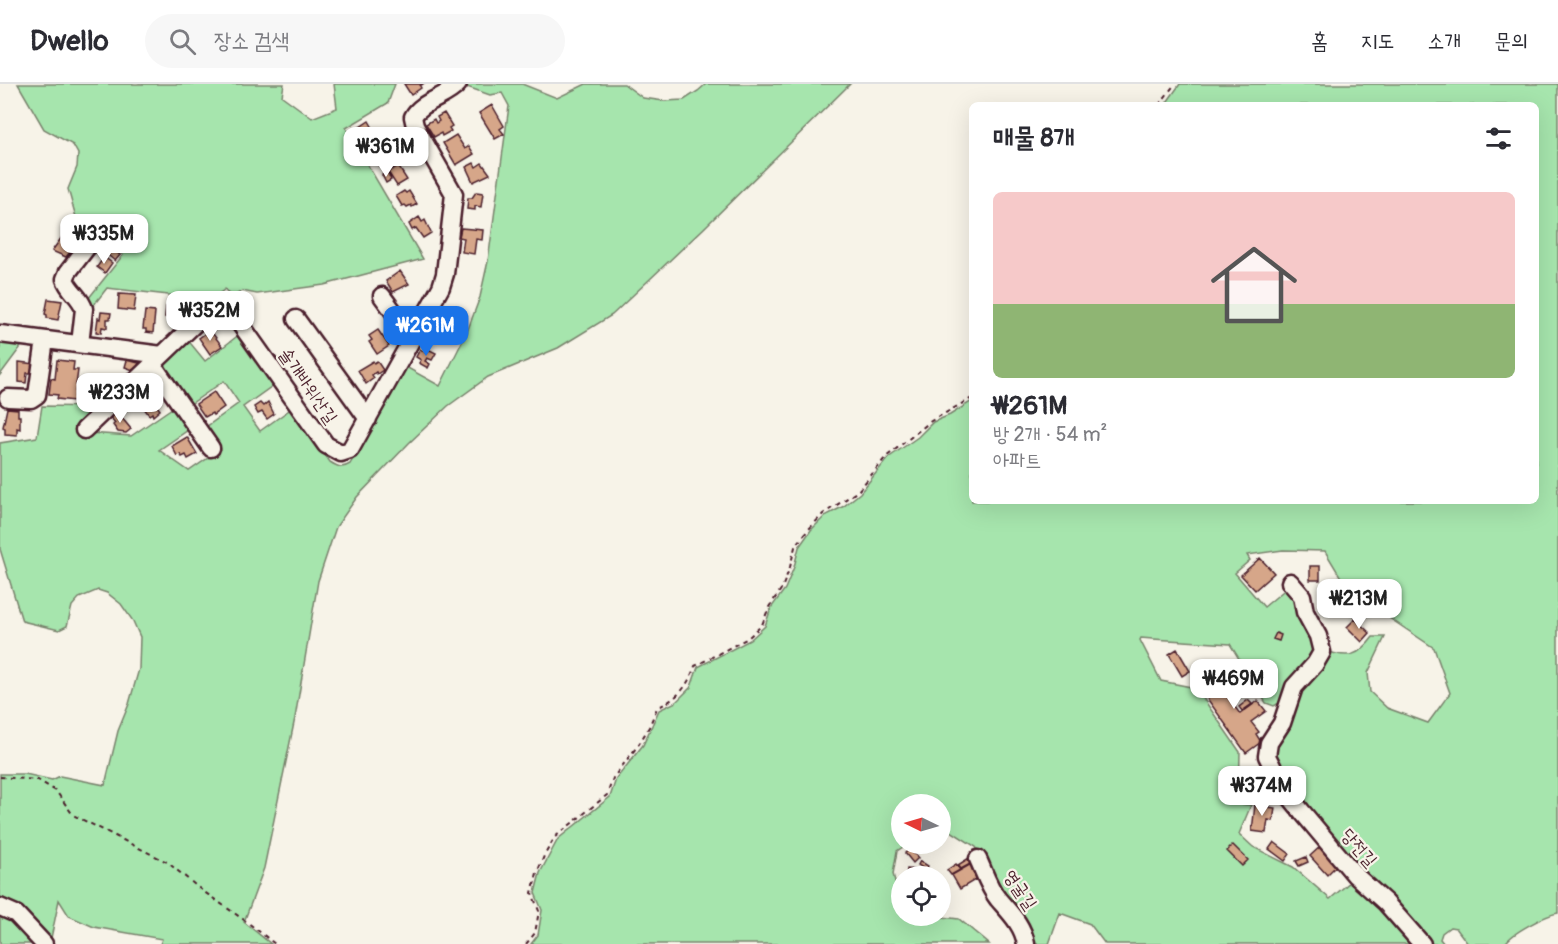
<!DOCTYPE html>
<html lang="ko">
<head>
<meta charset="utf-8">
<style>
	body { margin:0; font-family:Pangolin,"Poor Story",sans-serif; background:#f7f7f7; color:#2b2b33; height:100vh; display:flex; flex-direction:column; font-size:22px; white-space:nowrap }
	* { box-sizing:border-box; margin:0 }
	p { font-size:20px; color:#7c7c81 }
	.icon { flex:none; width:33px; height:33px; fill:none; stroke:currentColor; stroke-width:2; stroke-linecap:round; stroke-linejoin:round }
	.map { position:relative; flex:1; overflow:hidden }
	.details { position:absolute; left:969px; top:18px; width:570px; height:402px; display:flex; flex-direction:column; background:#fff; border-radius:9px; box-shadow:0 6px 24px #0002 }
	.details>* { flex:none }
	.needle { width:39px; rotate:275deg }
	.fabs { position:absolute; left:891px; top:710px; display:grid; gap:12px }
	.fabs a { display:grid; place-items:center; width:60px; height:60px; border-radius:50%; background:#fff; box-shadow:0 6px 24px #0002; font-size:30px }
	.price { position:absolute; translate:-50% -51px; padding:0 14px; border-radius:12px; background:#fff; color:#222; font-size:20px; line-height:39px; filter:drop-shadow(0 2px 3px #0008) }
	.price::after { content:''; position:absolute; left:50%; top:36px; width:18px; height:14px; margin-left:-9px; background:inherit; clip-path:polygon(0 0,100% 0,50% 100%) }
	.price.active { background:#1a73e8; color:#fff }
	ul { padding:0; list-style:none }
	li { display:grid; align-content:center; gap:12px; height:318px; padding:0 24px }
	li span { display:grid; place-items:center; height:186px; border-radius:9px; color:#555 }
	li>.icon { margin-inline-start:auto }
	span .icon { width:108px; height:108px; fill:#fffc; stroke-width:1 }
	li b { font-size:26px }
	h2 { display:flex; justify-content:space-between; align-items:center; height:72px; padding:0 24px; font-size:26px }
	header { display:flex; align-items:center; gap:36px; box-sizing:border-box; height:84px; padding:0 30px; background:#fff; border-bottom:2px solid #e1e1e2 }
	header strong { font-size:28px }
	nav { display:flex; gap:33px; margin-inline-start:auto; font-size:21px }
	.search { width:420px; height:54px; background:#f7f7f7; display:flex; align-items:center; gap:15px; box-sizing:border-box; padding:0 21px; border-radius:33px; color:#7c7c81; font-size:22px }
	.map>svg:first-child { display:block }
	.green { fill:#a6e5ad; stroke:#78826c; stroke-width:1.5 }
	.building { fill:#d6a689; stroke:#4a1f2b; stroke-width:1.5 }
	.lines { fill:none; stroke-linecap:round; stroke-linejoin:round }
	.minor-casing { stroke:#4a1f2b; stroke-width:21 }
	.path { stroke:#4a1f2b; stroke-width:2; stroke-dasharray:4.5 4.5; stroke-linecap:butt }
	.minor { stroke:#f7f3e8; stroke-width:16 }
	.labels { text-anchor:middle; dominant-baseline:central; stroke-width:4.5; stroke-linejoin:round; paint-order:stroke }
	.street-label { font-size:18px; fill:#4a1f2b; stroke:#f7f3e8 }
</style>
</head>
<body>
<header>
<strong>Dwello</strong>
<div class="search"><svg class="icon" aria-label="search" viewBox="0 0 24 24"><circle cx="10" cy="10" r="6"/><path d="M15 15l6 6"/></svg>장소 검색</div>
<nav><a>홈</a><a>지도</a><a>소개</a><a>문의</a></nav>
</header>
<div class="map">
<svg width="1558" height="860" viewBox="0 0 1558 860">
	<rect width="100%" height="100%" fill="#f7f3e8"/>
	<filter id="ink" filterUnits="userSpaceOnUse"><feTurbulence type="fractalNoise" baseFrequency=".0167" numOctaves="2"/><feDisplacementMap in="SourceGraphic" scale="12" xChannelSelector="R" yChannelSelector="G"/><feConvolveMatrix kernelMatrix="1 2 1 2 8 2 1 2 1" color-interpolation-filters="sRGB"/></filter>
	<g filter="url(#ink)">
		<path class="green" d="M 18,0 L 284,0 L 282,12 L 312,34 L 337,24 L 334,0 L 395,0 L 388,19 L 346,44 L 423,175 L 324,201 L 257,210 L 242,207 L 231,214 L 225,205 L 196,228 L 194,218 L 186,213 L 107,204 L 93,222 L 88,215 L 123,171 L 76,133 L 68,105 L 77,83 L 78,70 L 73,61 L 44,45 Z
			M 467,0 L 522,0 L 557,14 L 586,0 L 624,0 L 643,14 L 664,17 L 684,16 L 698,7 L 706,0 L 850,0 L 703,145 L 612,231 L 558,264 L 488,293 L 448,322 L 409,359 L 357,413 L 336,443 L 318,497 L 295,634 L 264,784 L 244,838 L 271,860 L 160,860 L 162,855 L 94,843 L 69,832 L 59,816 L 50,859 L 0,819 L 0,690 L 25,690 L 52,696 L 60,692 L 105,701 L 118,647 L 129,620 L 139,585 L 140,553 L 133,537 L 121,520 L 107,509 L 98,506 L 79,514 L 72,522 L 67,542 L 59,546 L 22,537 L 0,465 L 0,359 L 37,353 L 42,322 L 99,323 L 75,348 L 131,352 L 175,322 L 191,344 L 159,366 L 189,387 L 221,365 L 206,343 L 239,319 L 224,297 L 189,321 L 164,287 L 162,279 L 187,255 L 205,277 L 240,250 L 275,300 L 243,323 L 260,347 L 292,324 L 330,378 C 338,383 342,385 350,380 L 406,283 L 440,302 L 467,248 L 480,213 L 488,177 L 509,22 L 502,9 L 490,11 L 467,3 Z
			M 1180,0 L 1558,0 L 1558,829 C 1546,831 1511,849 1505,860 L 1468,860 L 1456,844 L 1450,843 L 1442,849 L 1440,855 L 1444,860 L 1427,860 L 1332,758 L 1270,672 L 1293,614 L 1326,567 C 1349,575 1359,572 1373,553 L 1385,553 L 1368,589 L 1370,608 L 1387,624 L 1428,639 L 1450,609 L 1434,564 L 1349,507 L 1325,467 L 1283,466 L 1247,471 L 1250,476 L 1235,489 L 1264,523 L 1288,503 C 1297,514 1319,559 1314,572 C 1310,583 1289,608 1281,618 L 1274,622 L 1266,619 L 1230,560 L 1153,555 L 1141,554 L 1140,556 L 1161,597 L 1196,604 L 1240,668 L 1239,720 L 1251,721 L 1239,750 L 1253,763 L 1293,783 L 1330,815 L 1350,798 L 1363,804 L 1418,860 L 1105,860 L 1090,840 L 1060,829 L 1049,860 L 1032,860 L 1001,810 L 976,763 L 951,747 L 941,748 L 940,720 L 902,720 L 902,759 L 909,759 L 897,767 L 893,790 L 899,812 L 901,814 L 902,831 L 925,831 L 959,835 L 989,860 L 531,860 L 538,851 L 542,826 L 535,809 L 540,789 L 558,755 L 610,713 L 616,695 L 643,661 L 659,626 L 676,618 L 691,603 L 698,583 L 750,556 L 765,542 L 771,524 L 785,505 L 794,483 L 799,463 L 811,446 L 825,432 L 844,422 L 860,409 L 888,374 L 918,353 L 933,338 L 950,331 L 972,317 L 972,417 L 1536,417 L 1536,21 L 1165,21 Z
			M 0,257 L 23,260 L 0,291 Z
			M 0,825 L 38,860 L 0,860 Z"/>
		<path class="building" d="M 404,0 L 423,0 L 420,2 L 421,4 L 411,11 Z
			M 492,21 L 504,42 L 500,45 L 504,50 L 495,55 L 479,29 Z
			M 444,29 L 452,42 L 449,44 L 451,47 L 442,52 L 441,49 L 434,53 L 426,40 L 434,35 L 436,39 L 439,37 L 437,33 Z
			M 369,37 L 377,51 L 363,60 L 360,56 L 363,54 L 357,45 Z
			M 456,51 L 465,65 L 469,62 L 474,70 L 456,81 L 443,59 Z
			M 382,58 L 386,64 L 381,67 L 384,71 L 388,69 L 392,75 L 380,82 L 376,75 L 372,78 L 369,74 L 372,73 L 370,69 L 374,67 L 372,64 Z
			M 474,79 L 476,83 L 482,79 L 490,90 L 473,98 L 466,83 Z
			M 398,82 L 407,96 L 397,102 L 388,88 Z
			M 387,88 L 391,96 L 386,99 L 382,91 Z
			M 404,107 L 406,109 L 409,107 L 417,120 L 412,123 L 411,121 L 407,123 L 405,121 L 402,122 L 396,112 Z
			M 476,108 L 483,109 L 481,123 L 475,122 L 475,126 L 467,125 L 468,114 L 472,114 Z
			M 419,133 L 422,138 L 425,136 L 431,149 L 423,154 L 416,144 L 412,146 L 409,140 Z
			M 461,144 L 483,146 L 482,156 L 476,155 L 474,170 L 462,168 L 464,154 L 459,153 Z
			M 62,153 L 77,165 L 73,171 L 70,168 L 66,173 L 52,167 Z
			M 109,162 L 120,171 L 115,177 L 104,168 Z
			M 104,173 L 112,179 L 105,189 L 97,183 Z
			M 400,187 L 409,200 L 393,208 L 386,197 Z
			M 119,210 L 136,211 L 134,227 L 118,225 Z
			M 174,214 L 182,215 L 181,228 L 176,228 L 175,234 L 165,233 L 166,223 L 170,224 Z
			M 48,215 L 62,217 L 58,236 L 47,234 L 47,231 L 45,230 Z
			M 145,227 L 155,228 L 153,249 L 146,248 L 146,245 L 143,245 Z
			M 101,228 L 111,229 L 110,235 L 107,235 L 107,244 L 102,243 L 101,249 L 96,248 L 98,234 L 100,235 Z
			M 210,246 L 222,262 L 210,270 L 199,254 Z
			M 378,246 L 389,262 L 377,270 L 369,258 L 372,256 L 369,252 Z
			M 420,265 L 426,269 L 428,265 L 436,269 L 432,276 L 427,274 L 425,277 L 430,280 L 428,284 L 419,279 L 421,276 L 416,273 Z
			M 57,276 L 74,278 L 73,286 L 78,286 L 74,317 L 57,315 L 58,311 L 49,310 L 51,294 L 55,295 Z
			M 127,276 L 139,279 L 136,287 L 125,283 Z
			M 373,277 L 374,279 L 377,277 L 383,286 L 377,290 L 376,288 L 372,291 L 374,294 L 366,300 L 358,286 Z
			M 19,278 L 34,280 L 33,289 L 27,289 L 26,299 L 19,298 Z
			M 214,308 L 224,323 L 213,331 L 212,329 L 205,333 L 196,320 Z
			M 148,310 L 160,326 L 153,332 L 152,329 L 149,331 L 139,317 Z
			M 268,318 L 274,330 L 267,335 L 262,328 L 258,330 L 254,323 L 260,319 L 263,322 Z
			M 7,324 L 18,325 L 18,332 L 20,332 L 20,345 L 17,344 L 17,351 L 5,350 L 5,344 L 3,343 Z
			M 117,328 L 131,345 L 126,349 L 118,348 L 113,341 L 115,339 L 111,334 Z
			M 187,353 L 197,370 L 188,375 L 186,371 L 182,373 L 180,370 L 177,372 L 172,362 Z
			M 1260,474 L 1274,489 L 1255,506 L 1241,491 Z
			M 1310,482 L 1320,482 L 1320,496 L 1310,496 Z
			M 1355,535 L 1370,549 L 1362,558 L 1347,543 Z
			M 1276,549 L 1281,551 L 1279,557 L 1273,555 Z
			M 1177,565 L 1190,587 L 1182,592 L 1169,570 Z
			M 1233,582 L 1242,594 L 1224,608 L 1240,630 L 1258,617 L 1266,627 L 1251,638 L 1259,648 L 1256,650 L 1261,658 L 1246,669 L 1201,606 Z
			M 1248,616 L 1252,620 L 1242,627 L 1239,623 Z
			M 1242,688 L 1266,688 L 1266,707 L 1242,707 Z
			M 1260,719 L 1269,720 L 1269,723 L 1275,724 L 1273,737 L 1268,736 L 1266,749 L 1252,747 L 1255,721 L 1260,722 Z
			M 1274,758 L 1290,770 L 1285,777 L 1269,765 Z
			M 1323,760 L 1340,778 L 1327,791 L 1310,772 Z
			M 1233,761 L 1248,776 L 1242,782 L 1227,767 Z
			M 910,765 L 918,774 L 913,779 L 905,769 Z
			M 1306,773 L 1308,778 L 1299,782 L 1296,777 Z
			M 969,774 L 972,779 L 961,785 L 958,781 Z
			M 920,777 L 928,782 L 926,786 L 918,781 Z
			M 973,779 L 980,793 L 960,805 L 952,791 Z
			M 956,780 L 960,786 L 951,791 L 947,786 Z
			M 907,785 L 915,786 L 914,792 L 906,792 Z"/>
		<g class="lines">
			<defs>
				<path id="minor" d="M 382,212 L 413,254
					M 296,235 L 368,335
					M 0,250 L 162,271
					M 80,260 L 84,225 C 81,213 69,207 65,195 L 68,188 L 94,154
					M 153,281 L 211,364
					M 8,314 L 31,315 L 37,311 L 45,256
					M 84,346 L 205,230 C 215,224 225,221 234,231 L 326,361 L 341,369 L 350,366 L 441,203 L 445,190 L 454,110 L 415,42 L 413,33 C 421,17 446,14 458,0
					M 1290,498 L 1302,512 L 1305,528 L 1318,552 L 1322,568 L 1315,580 L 1294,603 L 1282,639 L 1269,659 L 1267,672 L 1283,704 L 1303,729 L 1355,791 L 1386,819 L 1422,860
					M 978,775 C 984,788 989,804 998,815 C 1010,829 1023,841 1026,860
					M 0,823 L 16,830 L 44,860"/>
			</defs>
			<use href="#minor" class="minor-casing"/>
			<path class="path" d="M 1159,21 L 1175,0
				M 0,693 L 38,696 L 56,707 L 73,731 L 167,778 L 200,805 L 247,838 L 275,860
				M 526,860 L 535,849 L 539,827 L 532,809 L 537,789 L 544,772 L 555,753 L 607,711 L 613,694 L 639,660 L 649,643 L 657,624 C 679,613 686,605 695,582 L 748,554 L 762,541 L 769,523 L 782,504 L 790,483 L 795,463 L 808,446 L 823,430 L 858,407 L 886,373 L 931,337 L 972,314"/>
			<use href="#minor" class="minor"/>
		</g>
	</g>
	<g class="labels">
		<g class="street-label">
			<text transform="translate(308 302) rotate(55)">솔개바위산길</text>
			<text transform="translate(1359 764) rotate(49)">당전길</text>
			<text transform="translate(1020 806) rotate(56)">영굴길</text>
		</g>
	</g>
</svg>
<div class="fabs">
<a><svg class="needle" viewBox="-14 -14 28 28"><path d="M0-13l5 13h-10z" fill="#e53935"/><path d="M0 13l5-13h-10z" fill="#7c7c81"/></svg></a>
<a><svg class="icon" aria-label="locate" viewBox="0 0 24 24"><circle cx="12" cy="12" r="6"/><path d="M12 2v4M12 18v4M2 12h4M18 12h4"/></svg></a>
</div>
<b class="price" style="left:386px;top:94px">₩361M</b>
<b class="price" style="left:104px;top:181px">₩335M</b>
<b class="price" style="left:210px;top:258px">₩352M</b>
<b class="price active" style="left:426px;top:273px">₩261M</b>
<b class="price" style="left:120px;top:340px">₩233M</b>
<b class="price" style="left:1359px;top:546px">₩213M</b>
<b class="price" style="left:1234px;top:626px">₩469M</b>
<b class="price" style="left:1262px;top:733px">₩374M</b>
<section class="details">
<h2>매물 8개<svg class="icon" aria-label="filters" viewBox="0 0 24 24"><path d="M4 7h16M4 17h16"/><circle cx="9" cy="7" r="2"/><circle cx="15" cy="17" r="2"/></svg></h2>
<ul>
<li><span style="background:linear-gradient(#f6c9c9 60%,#8fb573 0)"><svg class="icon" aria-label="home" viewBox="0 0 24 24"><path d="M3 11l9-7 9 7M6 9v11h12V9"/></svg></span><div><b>₩261M</b><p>방 2개 · 54 m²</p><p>아파트</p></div></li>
</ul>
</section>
</div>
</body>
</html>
